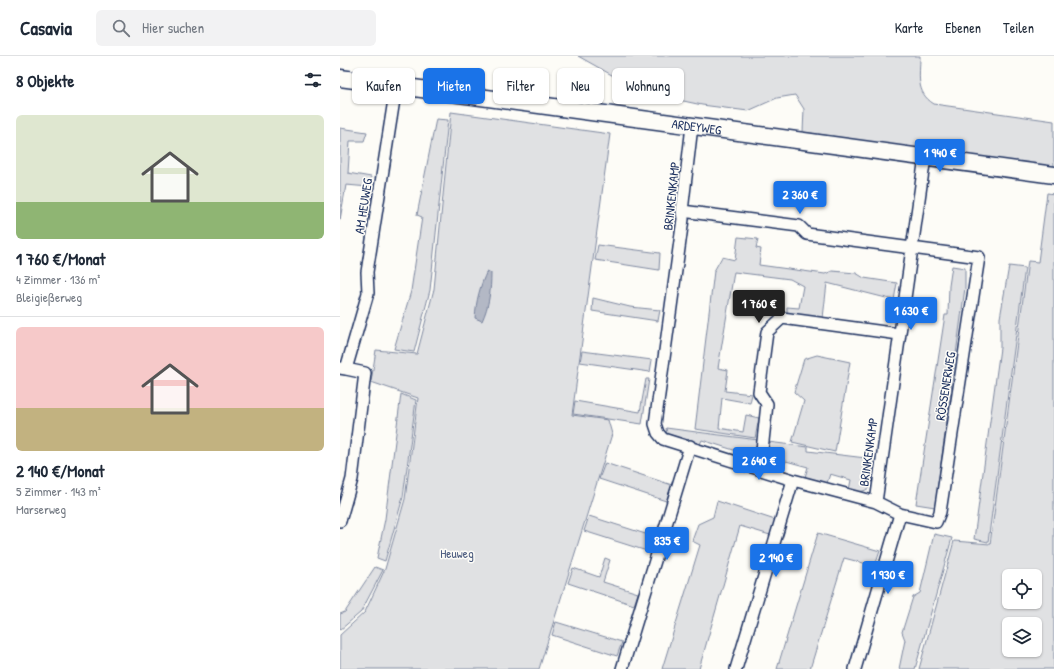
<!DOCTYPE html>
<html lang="de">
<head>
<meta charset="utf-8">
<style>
	body { margin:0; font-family:"Patrick Hand",sans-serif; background:#f2f2f3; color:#1f2937; height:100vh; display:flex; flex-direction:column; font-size:15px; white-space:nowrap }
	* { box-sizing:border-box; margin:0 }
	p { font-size:13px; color:#747a83 }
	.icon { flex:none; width:22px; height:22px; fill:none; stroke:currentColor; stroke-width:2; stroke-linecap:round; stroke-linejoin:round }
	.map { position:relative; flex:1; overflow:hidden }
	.panel { display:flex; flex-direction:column; background:#fff; width:340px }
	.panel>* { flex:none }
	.banner { position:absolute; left:12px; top:12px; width:380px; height:36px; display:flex; gap:8px }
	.controls { position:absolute; left:662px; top:513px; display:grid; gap:8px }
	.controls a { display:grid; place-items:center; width:40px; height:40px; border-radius:6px; background:#fff; box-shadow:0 1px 3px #0004; font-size:20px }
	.price { position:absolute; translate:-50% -34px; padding:0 9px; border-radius:4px; background:#1a73e8; color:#fff; font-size:13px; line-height:26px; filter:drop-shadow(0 1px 2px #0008) }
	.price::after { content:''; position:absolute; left:50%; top:24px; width:12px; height:9px; margin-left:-6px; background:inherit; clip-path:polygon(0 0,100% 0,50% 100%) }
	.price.on { background:#222; color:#fff }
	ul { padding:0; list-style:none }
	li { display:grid; align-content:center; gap:8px; height:212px; padding:0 16px }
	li+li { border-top:1px solid #e0e1e3 }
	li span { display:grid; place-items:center; height:124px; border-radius:6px; color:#555 }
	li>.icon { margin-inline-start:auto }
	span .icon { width:72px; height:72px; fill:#fffc; stroke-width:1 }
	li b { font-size:17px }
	h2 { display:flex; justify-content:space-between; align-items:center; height:48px; padding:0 16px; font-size:17px }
	.tag { padding:0 14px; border-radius:6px; background:#fff; box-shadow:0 1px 3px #0004; font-size:14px; line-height:36px }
	.tag.on { background:#1a73e8; color:#fff }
	header { display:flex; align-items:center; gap:24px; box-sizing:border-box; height:56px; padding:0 20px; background:#fff; border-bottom:1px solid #e0e1e3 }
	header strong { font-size:19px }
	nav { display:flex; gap:22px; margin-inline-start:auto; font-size:14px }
	.search { width:280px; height:36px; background:#f2f2f3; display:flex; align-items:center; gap:10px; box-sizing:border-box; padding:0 14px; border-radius:6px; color:#747a83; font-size:15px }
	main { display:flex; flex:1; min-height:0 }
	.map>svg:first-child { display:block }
	.green { fill:#e0e1e3; stroke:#7e88a0; fill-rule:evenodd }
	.water { fill:#b3b8c5; stroke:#76819c }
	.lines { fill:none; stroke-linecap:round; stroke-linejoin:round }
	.minor-casing { stroke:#1b2f5e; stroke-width:14 }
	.secondary-casing { stroke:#1b2f5e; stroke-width:19 }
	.minor { stroke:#fdfcf7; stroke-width:11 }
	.secondary { stroke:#fdfcf7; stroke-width:16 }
	.labels { text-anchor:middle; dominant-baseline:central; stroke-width:3; stroke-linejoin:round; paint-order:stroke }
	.street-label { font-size:13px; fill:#1b2f5e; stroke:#fdfcf7 }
	.park-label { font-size:13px; fill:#4c5c7f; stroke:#fdfcf7 }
</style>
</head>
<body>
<header>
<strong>Casavia</strong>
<div class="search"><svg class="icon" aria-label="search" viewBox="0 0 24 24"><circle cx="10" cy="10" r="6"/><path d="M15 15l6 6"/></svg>Hier suchen</div>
<nav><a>Karte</a><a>Ebenen</a><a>Teilen</a></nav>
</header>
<main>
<section class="panel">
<h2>8 Objekte<svg class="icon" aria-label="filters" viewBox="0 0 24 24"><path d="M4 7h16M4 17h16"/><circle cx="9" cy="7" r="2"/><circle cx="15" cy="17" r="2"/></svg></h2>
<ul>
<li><span style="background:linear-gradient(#dfe7d0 70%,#8fb573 0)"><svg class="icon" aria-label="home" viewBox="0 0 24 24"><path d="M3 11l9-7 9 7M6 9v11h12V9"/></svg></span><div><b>1 760 €/Monat</b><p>4 Zimmer · 136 m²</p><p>Bleigießerweg</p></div></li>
<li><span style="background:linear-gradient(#f6c9c9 65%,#c2b280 0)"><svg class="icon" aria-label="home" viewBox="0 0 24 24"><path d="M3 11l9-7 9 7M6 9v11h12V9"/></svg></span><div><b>2 140 €/Monat</b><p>5 Zimmer · 143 m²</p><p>Marserweg</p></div></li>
</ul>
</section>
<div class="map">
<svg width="714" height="613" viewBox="0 0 714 613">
	<rect width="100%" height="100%" fill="#fdfcf7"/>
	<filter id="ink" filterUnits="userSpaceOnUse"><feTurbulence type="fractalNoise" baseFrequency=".025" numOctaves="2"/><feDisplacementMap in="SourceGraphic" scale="8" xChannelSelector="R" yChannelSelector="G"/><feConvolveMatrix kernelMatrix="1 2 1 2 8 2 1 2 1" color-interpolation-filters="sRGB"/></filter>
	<g filter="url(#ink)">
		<path class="green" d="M 238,0 L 580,0 C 580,20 575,36 594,48 L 714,65 L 714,112 L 463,76 L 464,53 L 455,39 L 437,42 L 408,55 L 362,49 L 302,36 Z
			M 111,56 L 270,78 L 232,359 L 268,364 L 272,378 L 199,613 L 0,613 L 0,579 L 25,556 L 45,513 L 65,443 L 78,342 L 31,326 L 36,294 L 77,298 L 94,233 Z
			M 96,63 L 108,64 L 90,234 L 74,296 L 54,293 L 71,235 L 82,161 L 77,159 Z
			M 0,72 L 27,76 L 24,85 L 10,85 L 8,117 L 31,121 L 29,131 L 6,129 L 0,164 Z
			M 707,137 L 714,138 L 714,613 L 579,613 L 614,485 L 650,488 L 688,205 L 698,206 ZM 669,520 L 695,520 L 695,546 L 669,546 ZM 669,568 L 695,568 L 695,594 L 669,594 Z
			M 398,181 L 418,183 L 416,192 L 421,193 L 419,209 L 485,218 L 492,215 L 516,217 L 524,222 L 557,227 L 554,244 L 487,227 L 483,262 L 447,257 L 447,251 L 459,252 L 463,230 L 450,223 L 394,216 L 378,312 L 388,314 L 385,335 L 412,338 L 410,347 L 382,342 L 379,372 L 403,376 L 406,359 L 419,362 L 415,382 L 355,373 L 374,215 L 382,201 L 395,204 Z
			M 258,189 L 320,197 L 319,214 L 255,204 Z
			M 612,210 L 625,212 L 625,232 L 595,451 L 576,448 L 605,259 L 608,259 L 609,230 Z
			M 669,210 L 685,212 L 648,486 L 634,483 L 660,292 L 660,262 Z
			M 253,242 L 290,251 L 320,254 L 318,265 L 252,255 Z
			M 242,295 L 312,304 L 310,316 L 240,306 Z
			M 477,299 L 510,306 L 495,396 L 452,386 L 464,345 L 454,336 L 464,303 Z
			M 306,323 L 309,323 L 302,368 L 233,358 L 235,345 L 300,356 Z
			M 61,338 L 76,344 L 63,441 L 45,505 L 37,502 L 45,463 Z
			M 326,372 L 418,384 L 415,396 L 409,402 L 399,400 L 400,396 L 362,384 L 360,388 L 327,378 Z
			M 428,386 L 468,391 L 468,395 L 534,403 L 530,431 C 524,437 517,436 509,434 L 511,424 L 490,418 L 487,427 L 465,421 L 468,411 L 446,405 L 442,414 L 433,411 L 427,405 Z
			M 265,407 L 332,429 L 326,445 L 259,423 Z
			M 377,445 L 435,464 L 430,479 L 400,470 L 359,613 L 322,613 L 360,489 L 352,485 L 358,468 L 373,461 Z
			M 249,460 L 315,481 L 310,496 L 244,475 Z
			M 478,477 L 540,495 L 535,510 L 504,502 L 470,613 L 437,613 Z
			M 594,478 L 612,482 L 575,613 L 559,613 L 565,584 L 562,576 L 573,541 L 580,537 Z
			M 265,502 L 270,504 L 263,526 L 298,537 L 294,549 L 228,527 L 233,512 L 259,521 Z
			M 35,511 L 43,514 L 21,556 L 0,574 L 0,558 L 5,556 Z
			M 216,566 L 282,586 L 277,600 L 212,579 Z"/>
		<path class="water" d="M 147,215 L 151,217 C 151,234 149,250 142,265 L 135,262 C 136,245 140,230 147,215 Z"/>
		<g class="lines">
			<defs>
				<path id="minor" d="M 342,155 L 459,170 L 467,178 L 639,201 L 600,456 L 596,466 L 560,458 L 536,446 L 453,424 L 323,383 L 318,377 L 315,368 L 343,163 L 342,155 L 352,70
					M 0,312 L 6,313 L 28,237 L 27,216 L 56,31
					M 420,413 L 427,348 L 419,336 L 427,276 L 442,262 L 559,278
					M 536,446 L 585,101
					M 0,465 L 12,423 L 25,317 L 6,313
					M 282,613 L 350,390
					M 396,613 L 453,424
					M 515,613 L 560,458"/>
				<g id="secondary">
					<path id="s1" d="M 0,22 L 714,119"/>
				</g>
			</defs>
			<use href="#minor" class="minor-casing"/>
			<use href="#secondary" class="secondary-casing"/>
			<use href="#minor" class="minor"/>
			<use href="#secondary" class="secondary"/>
		</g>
	</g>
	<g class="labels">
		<g class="street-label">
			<text stroke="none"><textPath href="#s1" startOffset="360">ARDEYWEG</textPath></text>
			<text transform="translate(331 140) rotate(-84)">BRINKENKAMP</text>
			<text transform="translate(23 150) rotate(-81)">AM HEUWEG</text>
			<text transform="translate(605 330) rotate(-81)">RÖSSENERWEG</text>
			<text transform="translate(528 396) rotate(-82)">BRINKENKAMP</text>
		</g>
		<g class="park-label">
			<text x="117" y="497">Heuweg</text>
		</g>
	</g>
</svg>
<div class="controls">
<a><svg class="icon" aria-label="locate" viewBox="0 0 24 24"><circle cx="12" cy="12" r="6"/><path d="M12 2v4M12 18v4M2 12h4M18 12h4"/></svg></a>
<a><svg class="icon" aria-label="layers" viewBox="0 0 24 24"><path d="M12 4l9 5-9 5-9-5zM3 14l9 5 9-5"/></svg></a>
</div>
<b class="price" style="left:600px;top:117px">1 940 €</b>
<b class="price" style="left:460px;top:159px">2 360 €</b>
<b class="price on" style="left:419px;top:268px">1 760 €</b>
<b class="price" style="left:571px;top:275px">1 630 €</b>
<b class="price" style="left:419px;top:425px">2 640 €</b>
<b class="price" style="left:327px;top:505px">835 €</b>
<b class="price" style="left:436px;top:522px">2 140 €</b>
<b class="price" style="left:548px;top:539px">1 930 €</b>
<div class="banner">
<a class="tag">Kaufen</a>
<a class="tag on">Mieten</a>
<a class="tag">Filter</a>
<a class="tag">Neu</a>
<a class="tag">Wohnung</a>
</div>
</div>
</main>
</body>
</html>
